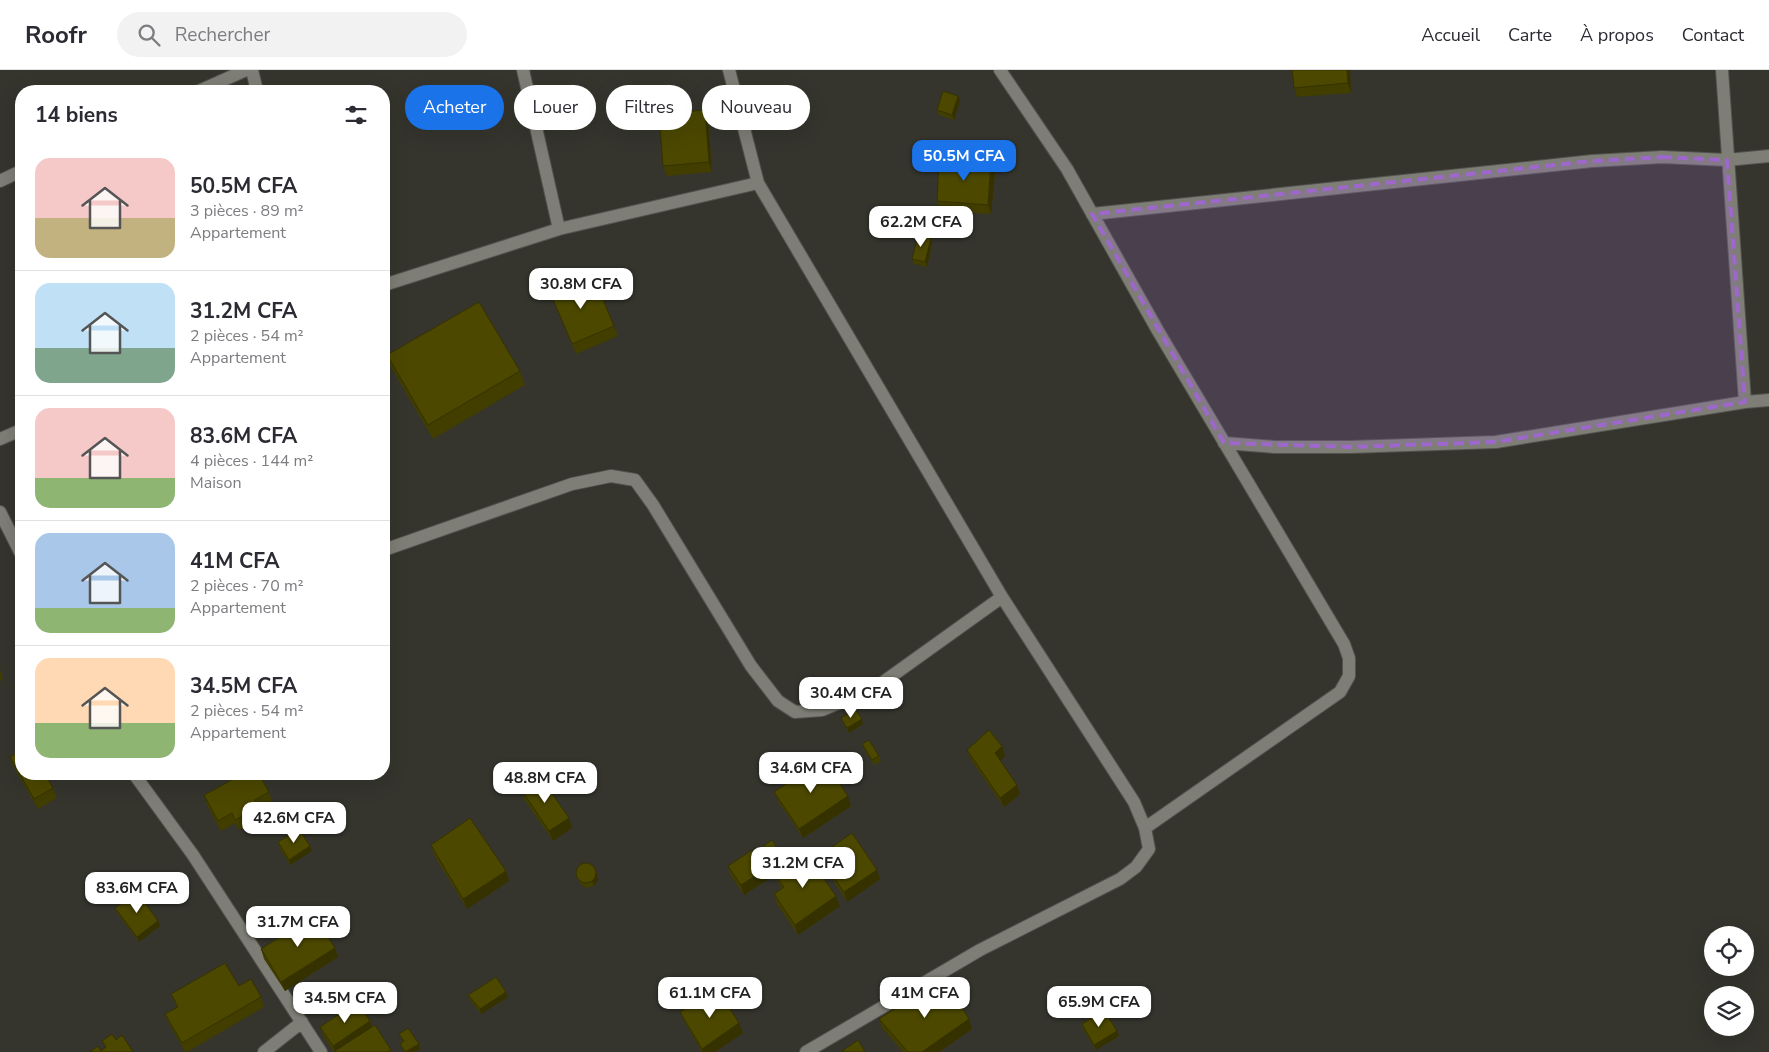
<!DOCTYPE html>
<html lang="fr">
<head>
<meta charset="utf-8">
<style>
	body { margin:0; font-family:"Nunito Sans",sans-serif; background:#f2f2f3; color:#2b2b33; height:100vh; display:flex; flex-direction:column; font-size:19px; white-space:nowrap }
	* { box-sizing:border-box; margin:0 }
	p { font-size:16px; color:#7c7c81 }
	.icon { flex:none; width:28px; height:28px; fill:none; stroke:currentColor; stroke-width:2; stroke-linecap:round; stroke-linejoin:round }
	.map { position:relative; flex:1; overflow:hidden }
	.drawer { position:absolute; left:15px; top:15px; width:375px; height:695px; display:flex; flex-direction:column; background:#fff; border-radius:20px; box-shadow:0 5px 20px #0002 }
	.drawer>* { flex:none }
	.guide { position:absolute; left:405px; top:15px; width:475px; height:45px; display:flex; gap:10px }
	.tools { position:absolute; left:1704px; top:856px; display:grid; gap:10px }
	.tools a { display:grid; place-items:center; width:50px; height:50px; border-radius:50%; background:#fff; box-shadow:0 5px 20px #0002; font-size:25px }
	.price { position:absolute; translate:-50% -42px; padding:0 11px; border-radius:10px; background:#fff; color:#222; font-size:16px; line-height:32px; filter:drop-shadow(0 1px 2px #0008) }
	.price::after { content:''; position:absolute; left:50%; top:30px; width:15px; height:11px; margin-left:-8px; background:inherit; clip-path:polygon(0 0,100% 0,50% 100%) }
	.price.current { background:#1a73e8; color:#fff }
	ul { padding:0; list-style:none }
	li { display:flex; align-items:center; gap:15px; height:125px; padding:0 20px }
	li+li { border-top:1px solid #e1e1e2 }
	li span { display:grid; place-items:center; flex:none; width:140px; height:100px; border-radius:15px; color:#555 }
	li>.icon { margin-inline-start:auto }
	span .icon { width:60px; height:60px; fill:#fffc; stroke-width:1 }
	li b { font-size:21px }
	h2 { display:flex; justify-content:space-between; align-items:center; height:60px; padding:0 20px; font-size:21px }
	.chip { padding:0 18px; border-radius:22px; background:#fff; box-shadow:0 5px 20px #0002; font-size:18px; line-height:45px }
	.chip.current { background:#1a73e8; color:#fff }
	header { display:flex; align-items:center; gap:30px; box-sizing:border-box; height:70px; padding:0 25px; background:#fff; border-bottom:1px solid #e1e1e2 }
	header strong { font-size:24px }
	nav { display:flex; gap:28px; margin-inline-start:auto; font-size:18px }
	.search { width:350px; height:45px; background:#f2f2f3; display:flex; align-items:center; gap:12px; box-sizing:border-box; padding:0 18px; border-radius:28px; color:#7c7c81; font-size:19px }
	.map>svg:first-child { display:block }
	.lines { fill:none; stroke-linecap:round; stroke-linejoin:round }
	.minor-casing { stroke:#53534e; stroke-width:14 }
	.minor { stroke:#7e7e76; stroke-width:12 }
	.wall { fill:#413e00 }
	.shaded-wall { fill:#353200 }
	.building { fill:#4c4800; stroke:#353200 }
	.marked { fill:#9e67cc; fill-opacity:0.2; stroke:#9e67cc; stroke-width:4; stroke-dasharray:10 6; stroke-linejoin:round }
</style>
</head>
<body>
<header>
<strong>Roofr</strong>
<div class="search"><svg class="icon" aria-label="search" viewBox="0 0 24 24"><circle cx="10" cy="10" r="6"/><path d="M15 15l6 6"/></svg>Rechercher</div>
<nav><a>Accueil</a><a>Carte</a><a>À propos</a><a>Contact</a></nav>
</header>
<div class="map">
<svg width="1769" height="982" viewBox="0 0 1769 982">
	<rect width="100%" height="100%" fill="#35352e"/>
	<g class="lines">
		<defs>
			<path id="minor" d="M 252,0 L 257,21
				M 523,0 L 559,159
				M 729,0 L 758,113 L 1002,527 L 1134,732 L 1145,758 L 1149,779 L 1136,797 L 1120,809 L 980,880 L 806,982
				M 1000,0 L 1067,99 L 1158,261 L 1344,574 L 1349,588 L 1349,606 L 1340,622 L 1145,758
				M 1722,0 L 1745,332
				M 199,21 L 246,0
				M 0,111 L 21,101
				M 1092,144 L 1592,91 L 1662,87 L 1727,90 L 1769,86
				M 384,215 L 559,159 L 758,113
				M 0,369 L 21,360
				M 1224,373 L 1275,377 L 1351,377 L 1496,372 L 1745,332 L 1769,330
				M 0,442 L 21,484
				M 384,480 L 572,414 L 611,406 L 635,410 L 653,435 L 751,596 L 778,631 L 795,642 L 822,640 L 875,618 L 1002,527
				M 134,704 L 193,785 L 321,982
				M 264,982 L 302,952"/>
		</defs>
		<use href="#minor" class="minor-casing"/>
		<use href="#minor" class="minor"/>
	</g>
	<path class="wall" d="M 1350,0 L 1351,23 L 1297,27 L 1294,18 Z
		M 960,31 L 954,50 L 939,45 L 937,40 Z
		M 705,40 L 708,49 L 712,102 L 667,106 L 663,96 Z
		M 995,102 L 991,144 L 940,141 L 937,131 Z
		M 930,146 L 932,151 L 929,157 L 928,157 L 930,160 L 926,167 L 918,162 L 916,157 L 920,151 L 919,148 Z
		M 875,147 L 890,152 L 892,157 L 884,162 L 877,152 Z
		M 911,156 L 913,161 L 909,166 L 903,162 L 902,158 Z
		M 931,168 L 932,173 L 927,197 L 914,194 L 912,189 Z
		M 549,220 L 614,256 L 618,266 L 576,284 Z
		M 387,285 L 520,301 L 525,315 L 433,369 L 392,299 Z
		M 0,600 L 3,609 L 0,611 Z
		M 841,648 L 863,654 L 849,663 L 843,653 Z
		M 862,674 L 879,686 L 881,691 L 874,695 L 864,679 Z
		M 1002,676 L 1005,686 L 1000,691 L 1020,724 L 1004,737 L 971,690 L 967,680 Z
		M 10,687 L 53,718 L 57,728 L 38,739 L 13,696 Z
		M 521,719 L 572,758 L 553,771 L 524,729 Z
		M 269,722 L 272,732 L 259,739 L 262,747 L 239,760 L 235,753 L 221,761 L 207,735 L 204,725 Z
		M 774,722 L 851,736 L 803,768 L 778,731 Z
		M 278,772 L 310,776 L 312,781 L 290,795 L 279,777 Z
		M 431,775 L 506,801 L 509,811 L 467,839 L 434,785 Z
		M 754,783 L 787,797 L 840,836 L 798,865 L 777,834 L 774,824 L 782,819 L 779,814 L 775,805 L 744,825 L 731,806 L 728,796 Z
		M 819,786 L 880,809 L 847,832 L 823,795 Z
		M 595,797 L 598,810 L 594,816 L 586,818 L 580,814 L 578,809 Z
		M 115,838 L 158,851 L 160,856 L 139,872 L 117,843 Z
		M 261,879 L 338,887 L 285,921 L 264,889 Z
		M 239,916 L 261,927 L 264,937 L 187,982 L 185,982 L 169,954 L 165,944 L 177,938 L 171,924 Z
		M 944,920 L 972,959 L 939,982 L 903,982 L 882,958 L 879,949 L 916,932 L 924,927 L 922,921 Z
		M 468,925 L 508,927 L 481,944 L 470,930 Z
		M 680,942 L 743,963 L 715,982 L 702,982 L 684,951 Z
		M 370,951 L 372,957 L 391,980 L 392,982 L 334,982 L 324,967 L 320,957 Z
		M 1082,954 L 1117,961 L 1119,966 L 1096,980 L 1083,959 Z
		M 399,964 L 419,974 L 420,979 L 415,982 L 404,982 L 400,974 L 403,972 Z"/>
	<path class="shaded-wall" d="M 1347,0 L 1350,0 L 1351,23 L 1348,13 Z
		M 958,26 L 960,31 L 954,50 L 952,45 Z
		M 705,40 L 708,49 L 712,102 L 709,92 Z
		M 991,92 L 995,102 L 991,144 L 988,135 Z
		M 930,146 L 932,151 L 929,157 L 928,152 Z
		M 928,155 L 930,160 L 926,167 L 925,162 Z
		M 911,156 L 913,161 L 909,166 L 907,161 Z
		M 931,168 L 932,173 L 927,197 L 925,192 Z
		M 862,649 L 863,654 L 849,663 L 847,658 Z
		M 1002,676 L 1005,686 L 998,693 L 995,683 Z
		M 1017,715 L 1020,724 L 1004,737 L 1000,728 Z
		M 848,726 L 851,736 L 803,768 L 799,759 Z
		M 569,748 L 572,758 L 553,771 L 549,761 Z
		M 310,776 L 312,781 L 290,795 L 289,790 Z
		M 783,788 L 787,797 L 744,825 L 741,815 Z
		M 595,797 L 598,810 L 594,816 L 592,811 Z
		M 877,800 L 880,809 L 847,832 L 844,822 Z
		M 506,801 L 509,811 L 467,839 L 463,829 Z
		M 836,826 L 840,836 L 798,865 L 795,855 Z
		M 158,851 L 160,856 L 139,872 L 137,867 Z
		M 335,878 L 338,887 L 285,921 L 281,912 Z
		M 506,922 L 508,927 L 481,944 L 480,939 Z
		M 969,949 L 972,959 L 939,982 L 922,982 Z
		M 370,951 L 373,961 L 335,981 L 335,982 L 333,976 Z
		M 739,953 L 743,963 L 715,982 L 703,982 L 702,979 Z
		M 1117,961 L 1119,966 L 1096,980 L 1094,975 Z
		M 419,974 L 420,979 L 415,982 L 406,982 Z"/>
	<path class="building" d="M 1292,0 L 1347,0 L 1348,13 L 1294,18 Z
		M 943,21 L 958,26 L 952,45 L 937,40 Z
		M 705,40 L 709,92 L 663,96 L 659,44 Z
		M 939,89 L 991,92 L 988,135 L 937,131 Z
		M 884,141 L 890,152 L 882,157 L 875,147 Z
		M 921,143 L 930,146 L 928,152 L 919,148 Z
		M 919,151 L 928,155 L 925,162 L 916,157 Z
		M 906,152 L 911,156 L 907,161 L 902,158 Z
		M 918,165 L 931,168 L 925,192 L 912,189 Z
		M 580,207 L 587,225 L 599,220 L 614,256 L 572,274 L 549,220 Z
		M 479,232 L 520,301 L 428,355 L 387,285 Z
		M 855,639 L 862,649 L 847,658 L 841,648 Z
		M 989,660 L 1002,676 L 995,683 L 1017,715 L 1000,728 L 967,680 Z
		M 869,670 L 879,686 L 872,690 L 862,674 Z
		M 21,680 L 21,704 L 45,704 L 53,718 L 34,729 L 10,687 Z
		M 823,689 L 848,726 L 799,759 L 774,722 Z
		M 243,704 L 259,704 L 269,722 L 255,730 L 259,738 L 235,750 L 232,743 L 218,751 L 204,725 Z
		M 540,706 L 569,748 L 549,761 L 521,719 Z
		M 470,748 L 506,801 L 463,829 L 431,775 Z
		M 299,759 L 310,776 L 289,790 L 278,772 Z
		M 852,763 L 877,800 L 844,822 L 819,786 Z
		M 772,770 L 783,788 L 741,815 L 728,796 L 752,780 L 754,783 Z
		M 806,783 L 836,826 L 795,855 L 774,824 L 784,817 L 775,805 Z
		M576 803a10 10 0 1 1 20 0a10 10 0 1 1-20 0Z
		M 137,822 L 158,851 L 137,867 L 115,838 Z
		M 314,845 L 335,878 L 281,912 L 261,879 Z
		M 225,893 L 239,916 L 251,909 L 261,927 L 182,973 L 165,944 L 178,937 L 171,924 Z
		M 496,907 L 506,922 L 480,939 L 468,925 Z
		M 938,910 L 944,920 L 949,917 L 969,949 L 922,982 L 908,982 L 879,949 L 912,927 L 916,932 L 925,926 L 922,921 Z
		M 718,920 L 739,953 L 702,979 L 680,942 Z
		M 357,932 L 370,951 L 333,976 L 320,957 Z
		M 1104,940 L 1117,961 L 1094,975 L 1082,954 Z
		M 375,955 L 391,980 L 387,982 L 336,982 L 335,981 Z
		M 408,958 L 419,974 L 405,982 L 400,974 L 404,971 L 399,964 Z
		M 112,964 L 116,970 L 122,965 L 133,982 L 90,982 L 98,976 L 101,981 L 106,977 L 102,971 Z
		M 858,970 L 865,982 L 841,982 Z"/>
	<path class="marked" d="M 1662,87 L 1727,90 L 1745,332 L 1496,372 L 1351,377 L 1224,373 L 1092,144 L 1592,91 Z"/>
</svg>
<div class="tools">
<a><svg class="icon" aria-label="locate" viewBox="0 0 24 24"><circle cx="12" cy="12" r="6"/><path d="M12 2v4M12 18v4M2 12h4M18 12h4"/></svg></a>
<a><svg class="icon" aria-label="layers" viewBox="0 0 24 24"><path d="M12 4l9 5-9 5-9-5zM3 14l9 5 9-5"/></svg></a>
</div>
<b class="price current" style="left:964px;top:112px">50.5M CFA</b>
<b class="price" style="left:921px;top:178px">62.2M CFA</b>
<b class="price" style="left:581px;top:240px">30.8M CFA</b>
<b class="price" style="left:851px;top:649px">30.4M CFA</b>
<b class="price" style="left:811px;top:724px">34.6M CFA</b>
<b class="price" style="left:545px;top:734px">48.8M CFA</b>
<b class="price" style="left:294px;top:774px">42.6M CFA</b>
<b class="price" style="left:803px;top:819px">31.2M CFA</b>
<b class="price" style="left:137px;top:844px">83.6M CFA</b>
<b class="price" style="left:298px;top:878px">31.7M CFA</b>
<b class="price" style="left:710px;top:949px">61.1M CFA</b>
<b class="price" style="left:925px;top:949px">41M CFA</b>
<b class="price" style="left:345px;top:954px">34.5M CFA</b>
<b class="price" style="left:1099px;top:958px">65.9M CFA</b>
<div class="guide">
<a class="chip current">Acheter</a>
<a class="chip">Louer</a>
<a class="chip">Filtres</a>
<a class="chip">Nouveau</a>
</div>
<section class="drawer">
<h2>14 biens<svg class="icon" aria-label="filters" viewBox="0 0 24 24"><path d="M4 7h16M4 17h16"/><circle cx="9" cy="7" r="2"/><circle cx="15" cy="17" r="2"/></svg></h2>
<ul>
<li><span style="background:linear-gradient(#f6c9c9 60%,#c2b280 0)"><svg class="icon" aria-label="home" viewBox="0 0 24 24"><path d="M3 11l9-7 9 7M6 9v11h12V9"/></svg></span><div><b>50.5M CFA</b><p>3 pièces · 89 m²</p><p>Appartement</p></div></li>
<li><span style="background:linear-gradient(#bfe0f5 65%,#7fa58c 0)"><svg class="icon" aria-label="home" viewBox="0 0 24 24"><path d="M3 11l9-7 9 7M6 9v11h12V9"/></svg></span><div><b>31.2M CFA</b><p>2 pièces · 54 m²</p><p>Appartement</p></div></li>
<li><span style="background:linear-gradient(#f6c9c9 70%,#8fb573 0)"><svg class="icon" aria-label="home" viewBox="0 0 24 24"><path d="M3 11l9-7 9 7M6 9v11h12V9"/></svg></span><div><b>83.6M CFA</b><p>4 pièces · 144 m²</p><p>Maison</p></div></li>
<li><span style="background:linear-gradient(#a9c7e8 75%,#8fb573 0)"><svg class="icon" aria-label="home" viewBox="0 0 24 24"><path d="M3 11l9-7 9 7M6 9v11h12V9"/></svg></span><div><b>41M CFA</b><p>2 pièces · 70 m²</p><p>Appartement</p></div></li>
<li><span style="background:linear-gradient(#ffd9b3 65%,#8fb573 0)"><svg class="icon" aria-label="home" viewBox="0 0 24 24"><path d="M3 11l9-7 9 7M6 9v11h12V9"/></svg></span><div><b>34.5M CFA</b><p>2 pièces · 54 m²</p><p>Appartement</p></div></li>
</ul>
</section>
</div>
</body>
</html>
